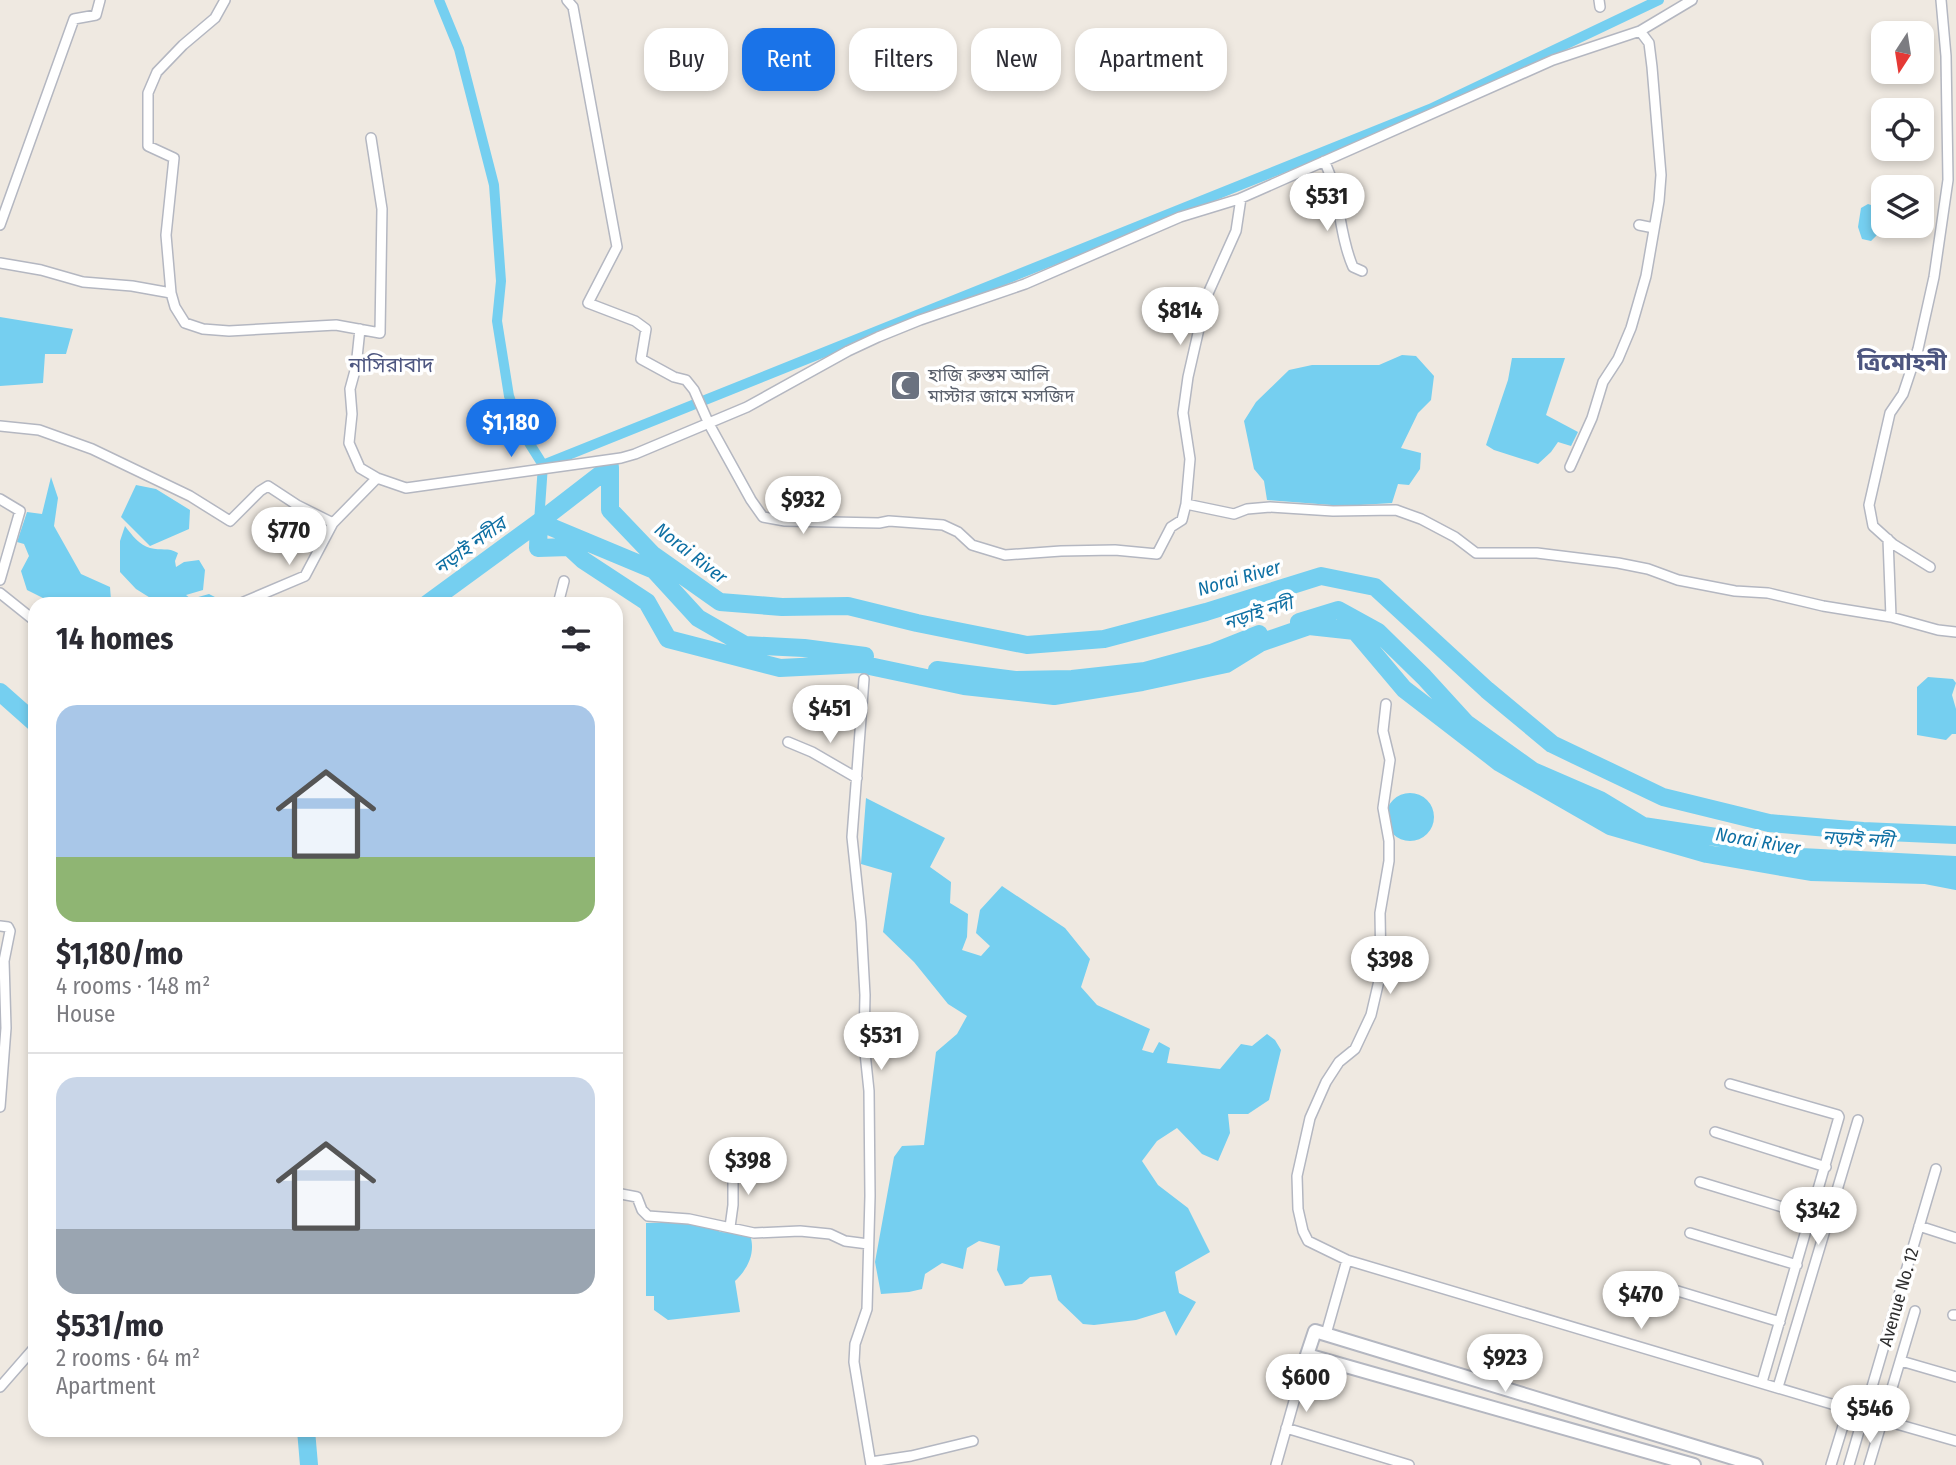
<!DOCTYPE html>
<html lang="en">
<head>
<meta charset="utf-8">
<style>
	body { margin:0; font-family:"Fira Sans Condensed","Noto Sans Bengali",sans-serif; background:#f2f2f3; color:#2b2b33; height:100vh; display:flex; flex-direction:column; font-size:26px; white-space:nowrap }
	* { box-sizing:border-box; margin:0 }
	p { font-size:23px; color:#7c7c81 }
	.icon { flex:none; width:38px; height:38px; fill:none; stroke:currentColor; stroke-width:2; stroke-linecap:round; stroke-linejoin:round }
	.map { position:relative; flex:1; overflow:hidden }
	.drawer { position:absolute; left:28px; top:597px; width:595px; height:840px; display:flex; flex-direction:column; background:#fff; border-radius:21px; box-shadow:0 4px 10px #0003 }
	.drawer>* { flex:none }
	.hud { position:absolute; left:644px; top:28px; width:665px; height:63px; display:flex; gap:14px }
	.needle { width:46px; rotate:192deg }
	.controls { position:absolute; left:1871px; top:21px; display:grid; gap:14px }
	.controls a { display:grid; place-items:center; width:63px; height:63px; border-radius:14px; background:#fff; box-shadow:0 4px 10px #0003; font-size:35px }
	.price { position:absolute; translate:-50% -60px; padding:0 16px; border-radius:24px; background:#fff; color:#222; font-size:23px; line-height:46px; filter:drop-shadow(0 2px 4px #0008) }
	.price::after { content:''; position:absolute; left:50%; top:42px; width:21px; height:16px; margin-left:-10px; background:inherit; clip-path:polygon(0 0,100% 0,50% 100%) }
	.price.current { background:#1a73e8; color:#fff }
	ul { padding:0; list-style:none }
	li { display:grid; align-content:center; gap:14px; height:371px; padding:0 28px }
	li+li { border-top:2px solid #e1e1e2 }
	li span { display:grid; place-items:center; height:217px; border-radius:21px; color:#555 }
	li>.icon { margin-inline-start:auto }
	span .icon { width:126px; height:126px; fill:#fffc; stroke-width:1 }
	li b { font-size:30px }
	h2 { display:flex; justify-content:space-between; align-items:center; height:84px; padding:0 28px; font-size:30px }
	.tag { padding:0 24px; border-radius:21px; background:#fff; box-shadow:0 4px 10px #0003; font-size:24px; line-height:63px }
	.tag.current { background:#1a73e8; color:#fff }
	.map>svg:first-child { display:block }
	.water { fill:#75cff0 }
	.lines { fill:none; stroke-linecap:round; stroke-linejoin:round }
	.canal { stroke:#75cff0; stroke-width:10 }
	.river { stroke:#75cff0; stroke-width:18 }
	.street-casing { stroke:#b4b7c1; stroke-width:12 }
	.secondary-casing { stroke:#b4b7c1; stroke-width:16 }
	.street { stroke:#fff; stroke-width:9 }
	.secondary { stroke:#fff; stroke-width:12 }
	.labels { text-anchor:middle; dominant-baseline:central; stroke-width:7; stroke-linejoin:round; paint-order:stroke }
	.worship-label { font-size:18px; fill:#5b616d; stroke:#fff; text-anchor:start }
	.street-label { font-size:18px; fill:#2e2e2e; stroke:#fff }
	.water-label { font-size:19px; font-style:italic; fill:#0d6fa3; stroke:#fff }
	.quarter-label { font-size:21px; fill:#4d5680; stroke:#fff }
	.district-label { font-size:24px; font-weight:bold; fill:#4d5680; stroke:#fff }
</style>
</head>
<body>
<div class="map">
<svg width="1956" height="1465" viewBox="0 0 1956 1465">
	<rect width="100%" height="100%" fill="#efe9e1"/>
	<path class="water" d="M 1868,204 L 1883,209 L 1877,235 L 1871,241 L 1862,239 L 1858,227 L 1861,208 Z
		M 0,317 L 73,329 L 66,354 L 45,354 L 43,383 L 0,386 Z
		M 1402,355 L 1416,356 L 1434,376 L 1431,400 L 1418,413 L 1401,448 L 1421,453 L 1420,469 L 1409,485 L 1398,484 L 1392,503 L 1344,506 L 1267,500 L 1264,481 L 1254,469 L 1244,421 L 1256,402 L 1289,370 L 1312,365 L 1379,365 Z
		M 1512,358 L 1565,358 L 1546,415 L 1578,432 L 1571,446 L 1558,442 L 1551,452 L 1538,464 L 1494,450 L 1486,445 L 1508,380 Z
		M 51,477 L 58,498 L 54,526 L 81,574 L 110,587 L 111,600 L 106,604 L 49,604 L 49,601 L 27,590 L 21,571 L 29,556 L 24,544 L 17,542 L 27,512 L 42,514 Z
		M 136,485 L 156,489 L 190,510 L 189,529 L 150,546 L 121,517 Z
		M 125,526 C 132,535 139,545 150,548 C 161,551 168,547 178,553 L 175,561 L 176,567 L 184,562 L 199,560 L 205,570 L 203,590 L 186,595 L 191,599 L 209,594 L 219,599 L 218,604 L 160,604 L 136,589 L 120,572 L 120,541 Z
		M 1928,677 L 1953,679 L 1956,683 L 1952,695 L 1956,709 L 1956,734 L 1952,734 L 1946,740 L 1917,735 L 1917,687 Z
		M1386 817a24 24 0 1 1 48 0a24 24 0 1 1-48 0Z
		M 866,798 L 945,838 L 930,867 L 951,882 L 950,903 L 968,914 L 967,937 L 962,950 L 981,956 L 990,946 L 976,933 L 980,910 L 1002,886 L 1065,928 L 1090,959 L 1081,987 L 1097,1005 L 1150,1029 L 1142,1050 L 1153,1053 L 1159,1042 L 1170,1048 L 1167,1063 L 1220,1069 L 1241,1044 L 1252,1046 L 1267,1034 L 1275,1040 L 1281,1050 L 1269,1100 L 1248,1114 L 1228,1114 L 1230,1133 L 1218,1161 L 1202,1154 L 1177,1128 L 1157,1141 L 1142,1161 L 1158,1185 L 1188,1208 L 1210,1252 L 1175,1272 L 1179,1293 L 1196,1302 L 1176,1336 L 1165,1311 L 1136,1320 L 1094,1325 L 1083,1324 L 1058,1300 L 1051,1275 L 1030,1277 L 1022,1284 L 1005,1286 L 997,1270 L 1000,1246 L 979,1241 L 967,1248 L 963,1269 L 942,1263 L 925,1274 L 922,1289 L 909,1292 L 881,1294 L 875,1262 L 894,1157 L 902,1146 L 924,1145 L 936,1052 L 957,1034 L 967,1016 L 948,1004 L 914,962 L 883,932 L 892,873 L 861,864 Z
		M 696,1222 L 721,1232 L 750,1235 C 756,1252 748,1269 735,1281 L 740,1312 L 668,1320 L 654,1310 L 654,1296 L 646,1296 L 646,1223 Z"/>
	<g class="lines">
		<path class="canal" d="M 439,0 L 459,49 L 494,185 L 501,281 L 497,321 L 509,396 L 521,430 L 543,465 L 539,522
			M 543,465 L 1430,109 L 1659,0"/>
		<path class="river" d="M 427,604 L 539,522 L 654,570 L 698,618 L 745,645 L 804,648 L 865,656
			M 1299,622 L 1338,610 L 1378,632 L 1424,677 L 1466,723 L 1533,771 L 1600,800 L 1643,826 L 1716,837 L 1801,857 L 1956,865
			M 937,670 L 1015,680 L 1072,679 L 1145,671 L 1211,653 L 1259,634
			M 0,692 L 35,723
			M 1956,835 L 1863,831 L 1769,823 L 1663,797 L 1552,744 L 1487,690 L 1375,587 L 1321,576 L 1206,612 L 1104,639 L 1027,645 L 917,623 L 848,606 L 782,607 L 720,602 L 652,554 L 610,510 L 610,467 L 539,522 L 538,548 L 569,547 L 583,560 L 647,602 L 668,639 L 780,668 L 860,664 L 964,686 L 1054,696 L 1142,682 L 1226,664 L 1260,643 L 1309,626 L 1355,631 L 1404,689 L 1500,763 L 1610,826 L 1707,854 L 1811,872 L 1925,875 L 1956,881
			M 306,1430 L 309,1465"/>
		<defs>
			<path id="street" d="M 567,0 L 573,7 L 617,247 L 588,303 L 635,321 L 646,329 L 641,359 L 674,377 L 686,380 L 694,390 L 709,424 L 751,500 L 763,517 L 785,521 L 879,523 L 889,521 L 943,525 L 958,532 L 972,545 L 1005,555 L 1061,551 L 1115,550 L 1157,554 L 1171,527 L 1182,520 L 1186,504 L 1234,514 L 1247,509 L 1270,507 L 1333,511 L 1396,510 L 1421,519 L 1455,537 L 1476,553 L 1537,553 L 1618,563 L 1648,569 L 1678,580 L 1735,591 L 1768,593 L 1823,606 L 1891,617 L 1938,630 L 1956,632
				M 1599,0 L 1600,7
				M 1324,161 C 1341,194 1338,233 1353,267 L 1362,271
				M 0,225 L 74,19 L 96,15 L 100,0
				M 1639,225 L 1654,228
				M 0,263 L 41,270 L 83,282 L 132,286 L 171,293 L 175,307 L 185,323 L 203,329 L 229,331 L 336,325 L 380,333 L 382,209 L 371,138
				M 171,293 L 166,235 L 174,158 L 148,146 L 148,93 L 157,72 L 183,45 L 215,18 L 225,0
				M 360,329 L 356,367 L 350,389 L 352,414 L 349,443 L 360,468 L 377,478 L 406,488 L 621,458 L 635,454 L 747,407 L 848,351 L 878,337 L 920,320 L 1025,284 L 1180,217 L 1239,199 L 1553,60 L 1640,31 L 1692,0
				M 0,426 L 39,430 L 92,449 L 190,496 L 230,521 L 260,491 L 268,486 L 297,505 L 333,523 L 377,478
				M 1570,467 L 1592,418 L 1603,382 L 1618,359 L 1631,328 L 1646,276 L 1659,201 L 1661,175 L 1652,67 L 1649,43 L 1640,31
				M 0,499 L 20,511 L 0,580
				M 1186,504 L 1190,459 L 1183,413 L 1188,377 L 1206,298 L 1236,231 L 1241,198
				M 1888,539 L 1891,617
				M 1930,567 L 1893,544 L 1873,526 L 1869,505 L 1890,413 L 1903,394 L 1918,349 L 1934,277 L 1948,180 L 1946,56 L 1941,0
				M 0,593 L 35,621
				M 239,604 L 305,576 L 333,523
				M 558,604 L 564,581
				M 864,679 L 852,837 L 861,922 L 865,995 L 864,1043 L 869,1091 L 870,1196 L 867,1309 L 855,1344 L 854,1362 L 871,1465
				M 1386,704 L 1383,731 L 1390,760 L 1383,808 L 1389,841 L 1389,861 L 1380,913 L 1381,972 L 1371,1015 L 1355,1049 L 1339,1062 L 1326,1082 L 1310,1118 L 1297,1176 L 1298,1209 L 1303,1231 L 1308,1241 L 1347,1260 L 1845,1408 L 1847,1413 L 1831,1465
				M 788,742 L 812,752 L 857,778
				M 0,926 L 8,927 L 10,931 L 4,961 L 6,1028 L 0,1107
				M 1730,1084 L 1838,1115 L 1839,1117 L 1762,1382
				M 1715,1132 L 1826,1167
				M 1700,1182 L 1812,1216
				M 616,1193 L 637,1197 L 642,1210 L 648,1216 L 689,1219 L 754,1233 L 800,1231 L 830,1234 L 845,1241 L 868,1244
				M 1919,1226 L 1956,1238
				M 730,1227 L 733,1205 L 733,1165
				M 1690,1233 L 1797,1265
				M 1671,1289 L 1780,1322
				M 1953,1315 L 1956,1315
				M 1326,1334 L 1347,1260
				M 1901,1361 L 1956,1377
				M 0,1387 L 35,1347
				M 1778,1387 L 1858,1120
				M 1865,1415 L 1956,1441
				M 1286,1428 L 1409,1465
				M 871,1462 L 911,1456 L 973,1441
				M 1276,1465 L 1307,1355
				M 1849,1465 L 1936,1169
				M 1869,1465 L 1915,1311"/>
			<path id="secondary" d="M 1694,1465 L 1307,1355 L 1315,1331 L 1756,1465"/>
		</defs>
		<use href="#street" class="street-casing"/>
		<use href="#secondary" class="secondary-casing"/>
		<use href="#street" class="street"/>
		<use href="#secondary" class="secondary"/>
	</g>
	<defs>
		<symbol id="mosque-square" viewBox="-11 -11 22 22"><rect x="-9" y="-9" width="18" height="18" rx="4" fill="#6b7280" stroke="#fff"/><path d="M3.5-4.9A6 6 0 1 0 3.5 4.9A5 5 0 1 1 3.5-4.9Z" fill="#fff"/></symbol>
	</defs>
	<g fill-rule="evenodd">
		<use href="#mosque-square" x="888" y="368" width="35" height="35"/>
	</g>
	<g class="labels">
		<g class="worship-label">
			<text x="928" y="375">হাজি রুস্তম আলি<tspan x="928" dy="21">মাস্টার জামে মসজিদ</tspan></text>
		</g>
		<g class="street-label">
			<text transform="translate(1899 1297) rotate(-74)">Avenue No. 12</text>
		</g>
		<g class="water-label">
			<text transform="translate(470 546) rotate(-36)">নড়াই নদীর</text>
			<text transform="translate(691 553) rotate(38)">Norai River</text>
			<text transform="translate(1239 578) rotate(-16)">Norai River</text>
			<text transform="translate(1258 613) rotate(-18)">নড়াই নদী</text>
			<text transform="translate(1858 839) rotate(3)">নড়াই নদী</text>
			<text transform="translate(1758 841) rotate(10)">Norai River</text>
		</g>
		<g class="quarter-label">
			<text x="391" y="365">নাসিরাবাদ</text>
		</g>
		<g class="district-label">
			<text x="1902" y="362">ত্রিমোহনী</text>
		</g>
	</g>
</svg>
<div class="controls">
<a><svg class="needle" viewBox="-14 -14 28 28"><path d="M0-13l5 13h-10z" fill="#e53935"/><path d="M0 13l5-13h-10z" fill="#7c7c81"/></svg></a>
<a><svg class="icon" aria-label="locate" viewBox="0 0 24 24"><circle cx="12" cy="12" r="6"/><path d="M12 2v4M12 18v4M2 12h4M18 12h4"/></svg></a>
<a><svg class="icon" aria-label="layers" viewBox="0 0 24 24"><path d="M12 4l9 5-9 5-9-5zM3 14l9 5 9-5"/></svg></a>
</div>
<b class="price" style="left:1327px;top:233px">$531</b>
<b class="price" style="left:1180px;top:347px">$814</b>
<b class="price current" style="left:511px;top:459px">$1,180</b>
<b class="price" style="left:803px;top:536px">$932</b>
<b class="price" style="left:289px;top:567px">$770</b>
<b class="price" style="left:830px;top:745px">$451</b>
<b class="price" style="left:1390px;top:996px">$398</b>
<b class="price" style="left:881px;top:1072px">$531</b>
<b class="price" style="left:748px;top:1197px">$398</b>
<b class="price" style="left:1818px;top:1247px">$342</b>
<b class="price" style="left:1641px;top:1331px">$470</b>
<b class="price" style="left:1505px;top:1394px">$923</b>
<b class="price" style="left:1306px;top:1414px">$600</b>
<b class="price" style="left:1870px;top:1445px">$546</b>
<div class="hud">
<a class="tag">Buy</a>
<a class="tag current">Rent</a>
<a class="tag">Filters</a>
<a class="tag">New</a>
<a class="tag">Apartment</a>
</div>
<section class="drawer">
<h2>14 homes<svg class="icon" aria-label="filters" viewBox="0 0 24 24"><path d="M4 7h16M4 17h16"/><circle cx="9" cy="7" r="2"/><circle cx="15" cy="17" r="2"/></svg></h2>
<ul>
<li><span style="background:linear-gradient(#a9c7e8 70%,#8fb573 0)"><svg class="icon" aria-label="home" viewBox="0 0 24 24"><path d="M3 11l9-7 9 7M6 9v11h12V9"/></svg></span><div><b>$1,180/mo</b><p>4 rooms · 148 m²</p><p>House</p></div></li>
<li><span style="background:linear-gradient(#c9d6e8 70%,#9aa5b1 0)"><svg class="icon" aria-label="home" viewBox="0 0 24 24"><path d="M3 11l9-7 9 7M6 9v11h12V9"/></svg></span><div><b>$531/mo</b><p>2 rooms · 64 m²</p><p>Apartment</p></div></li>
</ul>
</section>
</div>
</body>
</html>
